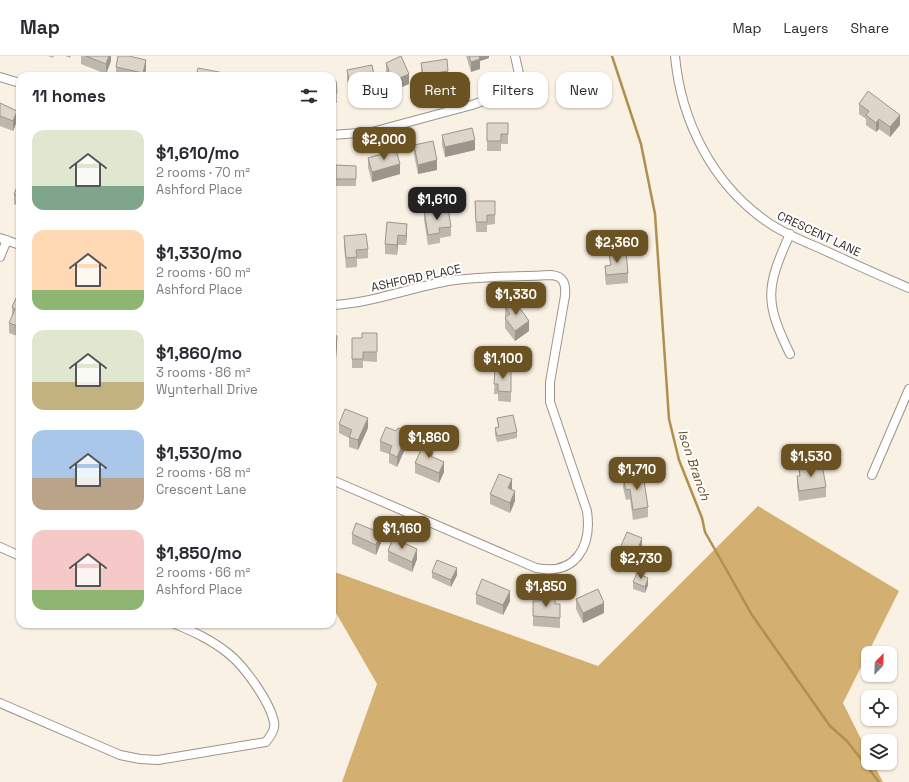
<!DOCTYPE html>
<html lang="en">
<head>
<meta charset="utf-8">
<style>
	body { margin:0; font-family:"Space Grotesk",sans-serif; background:#f7f7f7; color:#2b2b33; height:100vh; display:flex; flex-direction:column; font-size:15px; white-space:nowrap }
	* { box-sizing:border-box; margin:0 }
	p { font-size:13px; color:#7c7c81 }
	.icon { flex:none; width:22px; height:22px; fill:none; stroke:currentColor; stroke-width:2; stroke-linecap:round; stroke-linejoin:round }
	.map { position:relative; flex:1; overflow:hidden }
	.side { position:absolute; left:16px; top:16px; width:320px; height:556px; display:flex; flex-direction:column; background:#fff; border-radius:12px; box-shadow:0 1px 3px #0004 }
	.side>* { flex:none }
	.top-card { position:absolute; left:348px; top:16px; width:380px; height:36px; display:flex; gap:8px }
	.needle { width:26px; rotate:23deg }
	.buttons { position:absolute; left:861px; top:590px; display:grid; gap:8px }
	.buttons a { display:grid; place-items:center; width:36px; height:36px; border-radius:8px; background:#fff; box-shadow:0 1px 3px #0004; font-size:20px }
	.price { position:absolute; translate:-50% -34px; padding:0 9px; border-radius:8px; background:#6a5223; color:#fff; font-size:13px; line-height:26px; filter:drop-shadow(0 1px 2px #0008) }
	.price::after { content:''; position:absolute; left:50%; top:24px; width:12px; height:9px; margin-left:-6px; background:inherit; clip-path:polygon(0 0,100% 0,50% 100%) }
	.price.active { background:#222; color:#fff }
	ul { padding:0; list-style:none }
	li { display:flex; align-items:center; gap:12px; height:100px; padding:0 16px }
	li span { display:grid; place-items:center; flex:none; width:112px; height:80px; border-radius:12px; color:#555 }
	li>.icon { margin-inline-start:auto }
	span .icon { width:48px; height:48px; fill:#fffc; stroke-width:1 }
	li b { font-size:17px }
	h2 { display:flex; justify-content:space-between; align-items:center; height:48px; padding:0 16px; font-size:17px }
	.pill { padding:0 14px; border-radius:12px; background:#fff; box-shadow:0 1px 3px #0004; font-size:14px; line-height:36px }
	.pill.active { background:#6a5223; color:#fff }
	header { display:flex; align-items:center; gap:24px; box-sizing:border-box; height:56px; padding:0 20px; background:#fff; border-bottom:1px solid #e1e1e2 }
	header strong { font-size:19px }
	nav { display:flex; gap:22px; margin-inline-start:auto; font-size:14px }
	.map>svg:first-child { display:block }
	.forest { fill:#d3b071 }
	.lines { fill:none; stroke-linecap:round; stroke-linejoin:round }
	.stream { stroke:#b08f50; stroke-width:2.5 }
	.street-casing { stroke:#9b9487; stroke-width:10 }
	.street { stroke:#fff; stroke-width:8 }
	.wall { fill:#beb7ac }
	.shaded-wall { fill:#9b958c }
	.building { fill:#ddd5c8; stroke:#9b958c }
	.labels { text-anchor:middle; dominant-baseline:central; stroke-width:4; stroke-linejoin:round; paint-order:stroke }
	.street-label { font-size:12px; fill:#312e29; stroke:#fff }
	.water-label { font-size:13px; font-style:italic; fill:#654d1c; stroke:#fff }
</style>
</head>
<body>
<header>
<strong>Map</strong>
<nav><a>Map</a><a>Layers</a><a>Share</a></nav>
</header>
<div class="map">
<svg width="909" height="726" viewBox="0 0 909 726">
	<rect width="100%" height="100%" fill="#f9f1e4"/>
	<path class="forest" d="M 758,450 L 899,535 L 843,647 L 868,697 L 868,707 L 873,707 L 883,726 L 342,726 L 377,628 L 332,550 L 332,515 L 598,610 Z"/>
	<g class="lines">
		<path class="stream" d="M 612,0 L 641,88 L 655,158 L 669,363 L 679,404 L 702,462 L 705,476 L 752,559 L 830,670 L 847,685 L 879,726"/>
		<defs>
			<path id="street" d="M 675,0 C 681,65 712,127 766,165 C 781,176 800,184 817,191 C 848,205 878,219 909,232
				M 0,21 L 20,27
				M 332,79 L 372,76 L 472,49 L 522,31 L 515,0
				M 0,182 L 20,189
				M 0,201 L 7,184
				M 332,249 C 372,247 409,232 448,225 C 482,220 517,221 551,219 C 564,220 566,228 565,240 L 550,326 L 550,346 L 587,455 C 592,490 576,520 536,512 L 332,424
				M 790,298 C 764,245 766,231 790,178
				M 872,419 L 909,333
				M 0,491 L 20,500
				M 0,647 L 120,699 L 140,703 L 158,704 L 266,686 C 270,681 276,673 274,666 C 270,646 245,611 229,598 C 212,584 194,576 175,568"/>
		</defs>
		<use href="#street" class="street-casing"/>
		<use href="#street" class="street"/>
	</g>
	<path class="wall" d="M 48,0 L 54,0 L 53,2 Z
		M 65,0 L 71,0 L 70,2 Z
		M 81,0 L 111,0 L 111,5 L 106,18 L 81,8 Z
		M 466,0 L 489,0 L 489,2 L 480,5 L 480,13 L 471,16 Z
		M 386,7 L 409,28 L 388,37 L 384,27 L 384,18 L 386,17 Z
		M 421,7 L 448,15 L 448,22 L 423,25 L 421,13 Z
		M 116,11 L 146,14 L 144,20 L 116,20 Z
		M 347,14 L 376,29 L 376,39 L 351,44 L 347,24 Z
		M 332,25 L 337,37 L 337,47 L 332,47 Z
		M 0,47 L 17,65 L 13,75 L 0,70 Z
		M 859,48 L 900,69 L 890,81 L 879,73 L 876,76 L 866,69 L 866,63 L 859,58 Z
		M 487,67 L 508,67 L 508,88 L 501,88 L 501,95 L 487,95 Z
		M 442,79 L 475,94 L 445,101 L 442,89 Z
		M 414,89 L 437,114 L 418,118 L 414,99 Z
		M 368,102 L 400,118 L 372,126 L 368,112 Z
		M 336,109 L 356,110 L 356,130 L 336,130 Z
		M 20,124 L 20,151 L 14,148 L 14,138 Z
		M 475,145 L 495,145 L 495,168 L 487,169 L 487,176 L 476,176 Z
		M 441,152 L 451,171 L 451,180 L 440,182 L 440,187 L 428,189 L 424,164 L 424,154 L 434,158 L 441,157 Z
		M 387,166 L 407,178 L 406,189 L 398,189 L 397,199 L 385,198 L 385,188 Z
		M 344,180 L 368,193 L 368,202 L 357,203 L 357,211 L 346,212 L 344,190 Z
		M 609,197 L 628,217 L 628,227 L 606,229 L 605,220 L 605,210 L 610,209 Z
		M 20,243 L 20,281 L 9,277 L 9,267 L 12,261 L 12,251 Z
		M 505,250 L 529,275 L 515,285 L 505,272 Z
		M 377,277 L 377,306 L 363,305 L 363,312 L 352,312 L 352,282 L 362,282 Z
		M 332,279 L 337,290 L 336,303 L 332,302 Z
		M 495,314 L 511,324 L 511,346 L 498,345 L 498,338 L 494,338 Z
		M 497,362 L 517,376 L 517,382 L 497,386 L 495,379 L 495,372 L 498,371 Z
		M 339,368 L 368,372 L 358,394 L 349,391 L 349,382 L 339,377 Z
		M 396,375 L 408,386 L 397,411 L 389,407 L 389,398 L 380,395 L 380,385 Z
		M 433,398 L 431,401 L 444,416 L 439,427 L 415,417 L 415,407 Z
		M 799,411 L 826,431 L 826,441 L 799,445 L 797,430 L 797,420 L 799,420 Z
		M 623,421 L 648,451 L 648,461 L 633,464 L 630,443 L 626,444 L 623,431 Z
		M 512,433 L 515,445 L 510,457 L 490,448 L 490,438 Z
		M 352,478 L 381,487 L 376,499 L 352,488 Z
		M 642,492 L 641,496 L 642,507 L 638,517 L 617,509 L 617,499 Z
		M 388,495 L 417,503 L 412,516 L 388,505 Z
		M 432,516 L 457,519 L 451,531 L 432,522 Z
		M 633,526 L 648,529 L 645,537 L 633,533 Z
		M 476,538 L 510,545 L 503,559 L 476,548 Z
		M 576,543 L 604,557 L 583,567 L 576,553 Z
		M 555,548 L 560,558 L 560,572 L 533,570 L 533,560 Z"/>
	<path class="shaded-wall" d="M 109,0 L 111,0 L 111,5 L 106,18 L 106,8 Z
		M 478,0 L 489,0 L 489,2 L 480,5 L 480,13 L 471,16 L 471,6 Z
		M 146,4 L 146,14 L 144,20 L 143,20 L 143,17 Z
		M 409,18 L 409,28 L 388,37 L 388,27 Z
		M 17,55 L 17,65 L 13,75 L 13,65 Z
		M 900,59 L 900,69 L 890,81 L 890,71 Z
		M 879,63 L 879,73 L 876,76 L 876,67 Z
		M 475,84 L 475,94 L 445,101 L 445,91 Z
		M 437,104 L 437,114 L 418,118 L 418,109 Z
		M 400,108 L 400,118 L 372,126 L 372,116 Z
		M 407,168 L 407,178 L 406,189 L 406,180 Z
		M 398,179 L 398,189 L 397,199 L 397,189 Z
		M 529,265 L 529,275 L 515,285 L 515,275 Z
		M 337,280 L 337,290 L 336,303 L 336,293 Z
		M 368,362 L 368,372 L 358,394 L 358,384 Z
		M 408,376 L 408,386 L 397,411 L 397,401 Z
		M 433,388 L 433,398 L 428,409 L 428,399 Z
		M 444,406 L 444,416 L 439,427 L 439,417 Z
		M 512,423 L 512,433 L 508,442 L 508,432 Z
		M 515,435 L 515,445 L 510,457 L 510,447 Z
		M 333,452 L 333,462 L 332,465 L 332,455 Z
		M 381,477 L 381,487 L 376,499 L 376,489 Z
		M 642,482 L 642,492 L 637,505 L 637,495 Z
		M 417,493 L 417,503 L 412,516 L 412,506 Z
		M 642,497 L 642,507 L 638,517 L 638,507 Z
		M 457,512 L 457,519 L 451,531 L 451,524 Z
		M 648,522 L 648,529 L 645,537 L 645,531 Z
		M 510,535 L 510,545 L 503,559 L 503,549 Z
		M 604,547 L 604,557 L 583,567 L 583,557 Z"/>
	<path class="building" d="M 86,0 L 109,0 L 106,8 Z
		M 118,0 L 129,0 L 146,4 L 143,17 L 116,11 Z
		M 401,0 L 409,18 L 388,27 L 384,18 L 389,15 L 386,7 Z
		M 469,0 L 479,0 L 480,3 L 471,6 Z
		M 447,3 L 448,15 L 423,19 L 421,7 Z
		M 372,9 L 376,29 L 351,34 L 347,14 Z
		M 198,12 L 224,17 L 224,20 L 196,20 Z
		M 235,18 L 247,20 L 235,20 Z
		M 332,25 L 336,25 L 337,37 L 332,37 Z
		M 868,35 L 900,59 L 890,71 L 879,63 L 876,67 L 866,59 L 869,55 L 859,48 Z
		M 0,47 L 17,55 L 13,65 L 0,60 Z
		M 487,67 L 508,67 L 508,78 L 501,78 L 501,85 L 487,85 Z
		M 472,72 L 475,84 L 445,91 L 442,79 Z
		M 433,85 L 437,104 L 418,109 L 414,89 Z
		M 396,94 L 400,108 L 372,116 L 368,102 Z
		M 336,109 L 356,110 L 356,123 L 336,123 Z
		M 20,124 L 20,141 L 14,138 Z
		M 475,145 L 495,145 L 495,159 L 487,159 L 487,166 L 476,166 Z
		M 448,151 L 451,171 L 439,172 L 440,177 L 428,179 L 424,154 L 433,153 L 434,158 L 441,156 L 441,152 Z
		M 387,166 L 407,168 L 406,180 L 398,179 L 397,189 L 385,188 Z
		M 366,178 L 368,193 L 356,194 L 357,201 L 346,202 L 344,180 Z
		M 626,195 L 628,217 L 606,219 L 605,210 L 611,209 L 609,197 Z
		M 16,242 L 20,243 L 20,271 L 9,267 L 15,253 L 12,251 Z
		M 514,244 L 529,265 L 515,275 L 505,262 L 510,258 L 505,250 Z
		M 362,277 L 377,277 L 377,296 L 363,296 L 363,303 L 352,303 L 352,282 L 362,282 Z
		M 332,279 L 337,280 L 336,293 L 332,292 Z
		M 495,314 L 511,314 L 511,336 L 498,335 L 498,328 L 494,328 Z
		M 345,353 L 368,362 L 358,384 L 349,381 L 352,374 L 339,368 Z
		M 513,359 L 517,376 L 497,380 L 495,372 L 499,371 L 497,362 Z
		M 386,371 L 396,375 L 398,372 L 408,376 L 397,401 L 389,397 L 392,390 L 380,385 Z
		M 425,385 L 433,388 L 428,399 L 444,406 L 439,417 L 415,407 Z
		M 822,408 L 826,431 L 799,435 L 797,420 L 800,420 L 799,411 Z
		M 499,418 L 512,423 L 508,432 L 515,435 L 510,447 L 490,438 Z
		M 643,418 L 648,451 L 633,454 L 630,433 L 626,434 L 623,421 Z
		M 356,467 L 381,477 L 376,489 L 352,478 Z
		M 627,476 L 642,482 L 637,495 L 642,497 L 638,507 L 617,499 Z
		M 393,482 L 417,493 L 412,506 L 388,495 Z
		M 437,504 L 457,512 L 451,524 L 432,516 Z
		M 637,517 L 648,522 L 645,531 L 633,526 Z
		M 482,523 L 510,535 L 503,549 L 476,538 Z
		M 598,533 L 604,547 L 583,557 L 576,543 Z
		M 540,541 L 555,542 L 555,548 L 560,548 L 560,562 L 533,560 L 533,545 L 540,545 Z"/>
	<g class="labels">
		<g class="street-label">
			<text transform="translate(819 178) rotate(25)">CRESCENT LANE</text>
			<text transform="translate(416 222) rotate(-12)">ASHFORD PLACE</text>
		</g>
		<g class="water-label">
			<text transform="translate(694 409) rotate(71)">Ison Branch</text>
		</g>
	</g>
</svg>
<div class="buttons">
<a><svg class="needle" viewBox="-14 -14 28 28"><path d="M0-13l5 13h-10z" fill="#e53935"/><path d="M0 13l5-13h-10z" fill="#7c7c81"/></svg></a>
<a><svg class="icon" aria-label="locate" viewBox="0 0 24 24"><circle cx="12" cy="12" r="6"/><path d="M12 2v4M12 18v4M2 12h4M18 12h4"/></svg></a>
<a><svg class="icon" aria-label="layers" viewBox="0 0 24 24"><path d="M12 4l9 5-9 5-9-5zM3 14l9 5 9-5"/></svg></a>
</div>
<b class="price" style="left:384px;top:105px">$2,000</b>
<b class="price active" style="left:437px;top:165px">$1,610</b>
<b class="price" style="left:617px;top:208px">$2,360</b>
<b class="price" style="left:516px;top:260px">$1,330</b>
<b class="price" style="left:503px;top:324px">$1,100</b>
<b class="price" style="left:429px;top:403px">$1,860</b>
<b class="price" style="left:811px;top:422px">$1,530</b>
<b class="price" style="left:637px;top:435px">$1,710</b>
<b class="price" style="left:402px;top:494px">$1,160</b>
<b class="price" style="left:641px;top:524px">$2,730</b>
<b class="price" style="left:546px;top:552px">$1,850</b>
<div class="top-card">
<a class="pill">Buy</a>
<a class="pill active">Rent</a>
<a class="pill">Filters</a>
<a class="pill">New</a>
</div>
<section class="side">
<h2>11 homes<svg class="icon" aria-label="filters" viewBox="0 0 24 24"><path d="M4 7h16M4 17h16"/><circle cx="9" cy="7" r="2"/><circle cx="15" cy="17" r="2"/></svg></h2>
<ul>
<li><span style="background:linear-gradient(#dfe7d0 70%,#7fa58c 0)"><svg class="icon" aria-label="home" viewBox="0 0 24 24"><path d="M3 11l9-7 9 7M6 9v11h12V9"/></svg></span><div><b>$1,610/mo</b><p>2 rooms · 70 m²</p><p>Ashford Place</p></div></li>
<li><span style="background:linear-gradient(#ffd9b3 75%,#8fb573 0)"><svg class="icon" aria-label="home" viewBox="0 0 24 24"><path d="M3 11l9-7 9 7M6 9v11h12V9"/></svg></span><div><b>$1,330/mo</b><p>2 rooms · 60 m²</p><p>Ashford Place</p></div></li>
<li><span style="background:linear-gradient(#dfe7d0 65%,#c2b280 0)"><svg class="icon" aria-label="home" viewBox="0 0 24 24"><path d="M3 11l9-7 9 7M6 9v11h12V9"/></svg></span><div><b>$1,860/mo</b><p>3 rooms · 86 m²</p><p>Wynterhall Drive</p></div></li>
<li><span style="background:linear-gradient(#a9c7e8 60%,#b9a48a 0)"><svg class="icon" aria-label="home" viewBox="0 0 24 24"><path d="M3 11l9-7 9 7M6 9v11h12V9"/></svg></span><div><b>$1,530/mo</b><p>2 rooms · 68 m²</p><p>Crescent Lane</p></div></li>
<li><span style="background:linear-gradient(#f6c9c9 75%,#8fb573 0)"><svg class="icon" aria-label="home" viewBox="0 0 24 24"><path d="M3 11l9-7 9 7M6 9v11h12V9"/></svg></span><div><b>$1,850/mo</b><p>2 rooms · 66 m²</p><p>Ashford Place</p></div></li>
</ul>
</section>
</div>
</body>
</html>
